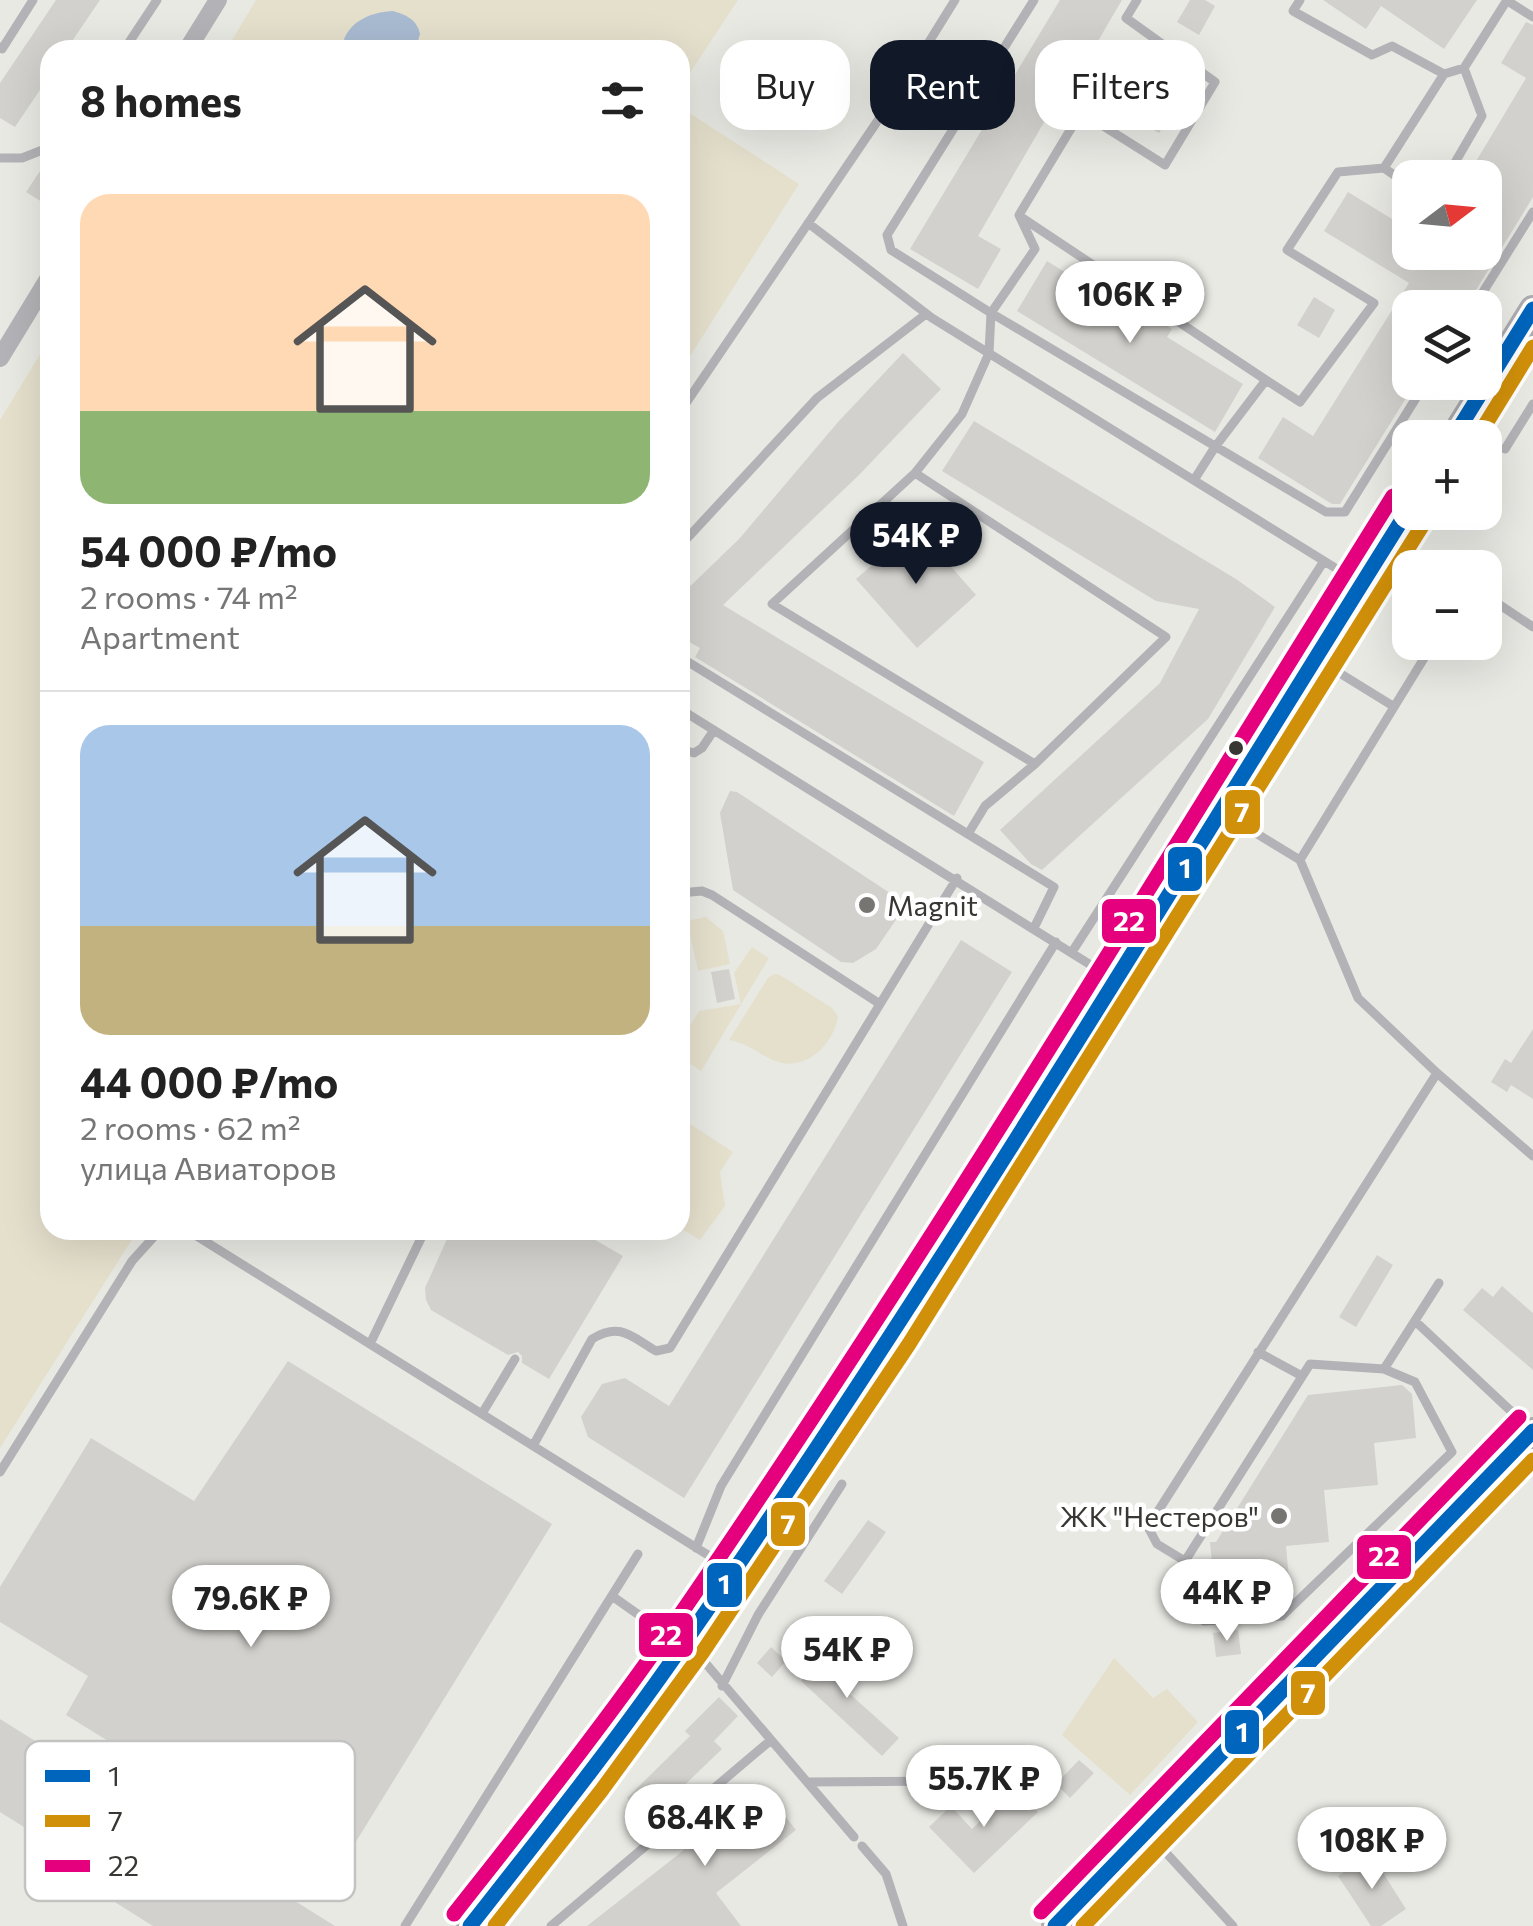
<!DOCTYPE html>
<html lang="en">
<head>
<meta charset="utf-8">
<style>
	body { margin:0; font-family:Commissioner,sans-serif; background:#f6f6f6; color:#222; height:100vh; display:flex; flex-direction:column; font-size:38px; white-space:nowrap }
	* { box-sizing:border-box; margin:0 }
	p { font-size:32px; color:#767676 }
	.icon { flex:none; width:55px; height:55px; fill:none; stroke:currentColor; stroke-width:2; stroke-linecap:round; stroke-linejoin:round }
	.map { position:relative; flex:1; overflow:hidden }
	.drawer { position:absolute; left:40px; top:40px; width:650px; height:1200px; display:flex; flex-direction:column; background:#fff; border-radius:30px; box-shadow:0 10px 40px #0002 }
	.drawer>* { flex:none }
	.top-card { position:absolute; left:720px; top:40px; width:662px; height:90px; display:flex; gap:20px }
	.needle { width:65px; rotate:74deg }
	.tools { position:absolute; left:1392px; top:160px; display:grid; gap:20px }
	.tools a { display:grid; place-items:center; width:110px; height:110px; border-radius:20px; background:#fff; box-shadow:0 10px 40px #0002; font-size:50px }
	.price { position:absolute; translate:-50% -85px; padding:0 22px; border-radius:35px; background:#fff; color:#222; font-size:32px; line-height:65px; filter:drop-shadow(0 2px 5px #0008) }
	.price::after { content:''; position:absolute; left:50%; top:60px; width:30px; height:22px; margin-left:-15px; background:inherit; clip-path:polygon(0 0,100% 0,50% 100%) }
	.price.current { background:#111827; color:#fff }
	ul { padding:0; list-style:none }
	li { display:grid; align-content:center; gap:20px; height:530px; padding:0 40px }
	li+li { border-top:2px solid #e0e0e0 }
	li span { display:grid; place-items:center; height:310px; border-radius:30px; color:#555 }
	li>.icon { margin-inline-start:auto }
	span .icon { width:180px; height:180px; fill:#fffc; stroke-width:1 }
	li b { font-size:42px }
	h2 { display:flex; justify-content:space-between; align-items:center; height:120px; padding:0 40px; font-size:42px }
	.pill { padding:0 35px; border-radius:30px; background:#fff; box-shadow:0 10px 40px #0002; font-size:35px; line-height:90px }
	.pill.current { background:#111827; color:#fff }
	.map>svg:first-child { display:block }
	.green { fill:#e5e0cc }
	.water { fill:#a9bbd1 }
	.building { fill:#d2d1cd }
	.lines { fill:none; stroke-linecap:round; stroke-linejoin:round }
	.lane { stroke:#b3b3b7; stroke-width:9 }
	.street { stroke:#b3b3b7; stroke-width:18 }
	.primary { stroke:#acabaf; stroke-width:28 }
	.bus-1-casing { stroke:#fff; stroke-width:22 }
	.bus-2-casing { stroke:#fff; stroke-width:22 }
	.bus-3-casing { stroke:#fff; stroke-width:22 }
	.bus-1 { stroke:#0065bd; stroke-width:15 }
	.bus-2 { stroke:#d1900a; stroke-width:15 }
	.bus-3 { stroke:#e5007d; stroke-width:15 }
	.bus-dot { fill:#383734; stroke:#fff; stroke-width:4 }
	.poi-dot { fill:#767572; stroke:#fff; stroke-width:4 }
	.labels { text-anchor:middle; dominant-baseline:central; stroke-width:9; stroke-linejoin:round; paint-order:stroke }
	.poi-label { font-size:28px; fill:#383734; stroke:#fff; text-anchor:start }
	.key { fill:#fff; stroke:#c3c3c2; stroke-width:2.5 }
	.key-label { font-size:28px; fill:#383734 }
	.line-badge { stroke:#fff; stroke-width:4 }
	.badge-label { font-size:28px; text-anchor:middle; font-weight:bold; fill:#fff }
</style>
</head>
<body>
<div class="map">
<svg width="1533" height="1926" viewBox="0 0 1533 1926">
	<rect width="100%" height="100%" fill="#e9e9e4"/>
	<path class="green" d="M 256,0 L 738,0 L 680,88 L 680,50 L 226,50 Z
		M 680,107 L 799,184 L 680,372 Z
		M 50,338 L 50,1230 L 138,1230 L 0,1448 L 0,420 Z
		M 706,917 L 723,931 L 730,964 L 698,971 L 687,921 Z
		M 752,947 L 769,958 L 701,1071 L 680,1057 L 680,1042 L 699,1011 L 741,1004 L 734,973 Z
		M 774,974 L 780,975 L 832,1008 L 838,1016 C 834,1045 804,1074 773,1060 C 756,1053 750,1044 729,1040 L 768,978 Z
		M 684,1120 L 733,1152 L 720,1172 L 725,1206 L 700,1240 L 680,1228 L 680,1127 Z
		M 1114,1658 L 1153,1698 L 1167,1689 L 1198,1722 L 1130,1795 L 1062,1735 Z"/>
	<path class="water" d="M 393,11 C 406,15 417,19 420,34 L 418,41 L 404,48 C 381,45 382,36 359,50 L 349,48 L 344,39 C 353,19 373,12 393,11 Z"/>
	<path class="building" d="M 56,0 L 100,0 L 66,50 L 50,50 L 50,75 L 15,127 L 0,118 L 0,83 Z
		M 1060,0 L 1122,0 L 1098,41 L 1184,91 L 1159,133 L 1068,81 L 978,236 L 1001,249 L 978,289 L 910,249 Z
		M 1190,0 L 1205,0 L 1215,6 L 1199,35 L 1177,22 Z
		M 1323,0 L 1477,0 L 1444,49 L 1381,6 L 1366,29 Z
		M 1526,22 L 1533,25 L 1533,197 L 1465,308 L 1410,308 L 1410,382 L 1416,382 L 1340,504 L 1332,504 L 1258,458 L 1283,417 L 1313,436 L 1409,283 L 1324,231 L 1348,192 L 1410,230 L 1410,252 L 1485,252 L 1485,178 L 1466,178 L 1526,78 L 1501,63 Z
		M 50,156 L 50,207 L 26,192 Z
		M 1047,261 L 1129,312 L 1134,305 L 1172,329 L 1167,337 L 1243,384 L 1215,432 L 1017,311 Z
		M 1314,297 L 1335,310 L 1319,338 L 1297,325 Z
		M 903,353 L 941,389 L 860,474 L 723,605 L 984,762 L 954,816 L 695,657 L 700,648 L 680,637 L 680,596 L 739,539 L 838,422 Z
		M 974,421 L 1236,579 L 1275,607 L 1208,719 L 1042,870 L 1031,864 L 1000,830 L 1160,683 L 1199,609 L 1156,601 L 942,471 Z
		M 916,527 L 976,595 L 917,648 L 856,579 Z
		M 730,791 L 737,792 L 899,899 L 902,911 L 876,949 L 853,963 L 841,962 L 733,890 L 720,813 Z
		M 961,940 L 1012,972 L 684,1498 L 588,1437 L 581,1417 L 602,1384 L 625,1378 L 669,1406 Z
		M 729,969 L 735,999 L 717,1003 L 711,972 Z
		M 1533,1029 L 1533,1099 L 1511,1085 L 1507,1092 L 1491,1082 L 1505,1059 L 1511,1063 Z
		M 451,1230 L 578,1230 L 623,1256 L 549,1379 L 522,1363 L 522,1356 L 518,1352 L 508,1355 L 431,1310 L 426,1300 L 425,1288 Z
		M 1377,1255 L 1393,1265 L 1356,1327 L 1339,1317 Z
		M 1502,1286 L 1533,1313 L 1533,1370 L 1463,1310 L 1482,1288 L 1493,1297 Z
		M 288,1361 L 552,1524 L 336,1874 L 281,1840 L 258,1878 L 335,1926 L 153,1926 L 46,1859 L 54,1846 L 0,1812 L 0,1719 L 93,1777 L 113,1744 L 66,1715 L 88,1676 L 0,1622 L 0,1587 L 91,1438 L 194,1501 Z
		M 1402,1385 L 1412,1394 L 1416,1438 L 1374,1443 L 1378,1485 L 1324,1490 L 1329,1542 L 1286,1546 L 1290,1589 L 1215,1596 L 1210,1542 L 1216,1542 L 1308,1395 Z
		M 868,1520 L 886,1532 L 842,1594 L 824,1581 Z
		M 1238,1630 L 1241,1654 L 1216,1657 L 1213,1633 Z
		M 835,1643 L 851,1658 L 832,1678 L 899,1738 L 882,1756 L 801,1681 Z
		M 771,1647 L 786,1661 L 772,1677 L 757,1663 Z
		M 719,1697 L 738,1716 L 714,1741 L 722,1749 L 671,1798 L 667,1793 L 645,1816 L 627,1798 L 690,1736 L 685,1731 Z
		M 1079,1760 L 1094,1773 L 1070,1798 L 1056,1784 Z
		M 759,1783 L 796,1830 L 716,1893 L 741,1926 L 587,1926 L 684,1850 L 681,1845 Z
		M 1015,1787 L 1038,1812 L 974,1873 L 929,1827 L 951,1806 L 972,1829 Z
		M 1371,1854 L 1406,1909 L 1381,1926 L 1371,1926 L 1338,1876 Z"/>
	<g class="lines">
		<path class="lane" d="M 1034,0 L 887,235 L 891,250 L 991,313 L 1326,512 L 1345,512 L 1426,382
			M 1300,0 L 1293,11 L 1372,55 L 1392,46 L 1444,74 L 1464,68
			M 1506,0 L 1533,17
			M 0,47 L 2,49 L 33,0
			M 124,50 L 157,0
			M 881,60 L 906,79
			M 0,158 L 22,158 L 50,147
			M 1384,168 L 1444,74
			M 1446,178 L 1482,116 L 1464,68 L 1507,0
			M 1021,217 L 1266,380
			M 808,223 L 932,318 L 1358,582
			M 1473,308 L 1533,212
			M 680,412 L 906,79 L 955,0
			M 1505,449 L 1533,404
			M 915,473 L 1166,637 L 1035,764 L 985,806 L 968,834
			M 1194,480 L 1215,447 L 1266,380 L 1300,402 L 1374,303 L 1287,250 L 1338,172 L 1384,168 L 1410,186
			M 680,546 L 817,398 L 926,314
			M 1485,595 L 1533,627
			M 1434,642 L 1300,860 L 1358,998 L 1437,1073 L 1533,1156
			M 680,657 L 1054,887 L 1034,928
			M 1320,661 L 1393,706
			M 680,709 L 1110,977
			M 680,749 L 694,753 L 702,748 L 714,730
			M 1035,764 L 772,604 L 915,473 L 962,414 L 989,353 L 991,313 L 1035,249 L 1019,215 L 1081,112 L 1165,165 L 1215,82 L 1126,18 L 1137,0
			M 1223,813 L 1300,860
			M 680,893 L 702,891 L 712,895 L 880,1004
			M 1072,952 L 1324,561
			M 187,1230 L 732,1570
			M 1415,1321 L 1530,1429
			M 370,1344 L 425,1230
			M 1258,1352 L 1302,1376
			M 1384,1369 L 1439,1283
			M 483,1412 L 515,1359
			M 534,1444 L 592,1339 C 620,1322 631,1336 656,1351 L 670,1348 L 957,878
			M 0,1472 L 132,1261 L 160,1230
			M 696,1548 L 721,1486 L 1056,942
			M 1169,1594 L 1204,1621 L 1282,1616 L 1452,1452 L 1415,1382 L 1384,1369 L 1310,1364 L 1185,1561 L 1157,1544 L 1148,1527 L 1437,1073
			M 612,1596 L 680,1644
			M 690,1645 L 854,1837
			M 722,1686 L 758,1615 L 842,1484
			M 808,1782 L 955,1781
			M 1148,1833 L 1233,1926
			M 862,1846 L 886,1874 L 903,1926
			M 405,1926 L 638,1554
			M 551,1926 L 771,1740"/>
		<path class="street" d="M 187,50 L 218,0
			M 0,358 L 50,276"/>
		<path class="primary" d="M 1453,438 L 1533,309
			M 470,1926 L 585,1779 L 686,1641 L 892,1333 L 1410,507
			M 1055,1926 L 1533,1431"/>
		<defs>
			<path id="bus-1" d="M 1453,438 L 1533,309
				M 470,1926 C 544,1832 619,1738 687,1639 C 942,1272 1172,886 1410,507
				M 1055,1926 L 1533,1431"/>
			<path id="bus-2" d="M 1477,438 L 1533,347
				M 495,1926 L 601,1791 L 702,1653 L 909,1344 L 1427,518
				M 1083,1926 L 1533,1460"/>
			<path id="bus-3" d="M 1041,1912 L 1519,1417
				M 454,1914 C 528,1820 603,1726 671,1628 C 925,1260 1156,875 1393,496"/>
		</defs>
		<use href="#bus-1" class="bus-1-casing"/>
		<use href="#bus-2" class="bus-2-casing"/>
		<use href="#bus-3" class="bus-3-casing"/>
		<use href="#bus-1" class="bus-1"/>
		<use href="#bus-2" class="bus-2"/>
		<use href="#bus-3" class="bus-3"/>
	</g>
	<circle class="bus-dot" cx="1236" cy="748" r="9"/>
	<g class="poi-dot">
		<circle cx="867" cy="905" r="10"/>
		<circle cx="1279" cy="1516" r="10"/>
	</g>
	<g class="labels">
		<g class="poi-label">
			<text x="887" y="905">Magnit</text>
			<text x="1259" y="1516" text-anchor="end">ЖК "Нестеров"</text>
		</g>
	</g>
	<rect x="25" y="1741" width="330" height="160" rx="15" class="key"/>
	<rect x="45" y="1770" width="45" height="12" fill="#0065bd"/>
	<rect x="45" y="1815" width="45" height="12" fill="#d1900a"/>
	<rect x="45" y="1860" width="45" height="12" fill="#e5007d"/>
	<g class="key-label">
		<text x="108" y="1786">1</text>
		<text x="108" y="1831">7</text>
		<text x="108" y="1876">22</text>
	</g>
	<g class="line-badge">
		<rect x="1223" y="788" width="39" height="48" rx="10" fill="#d1900a"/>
		<rect x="1166" y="845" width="38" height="48" rx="10" fill="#0065bd"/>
		<rect x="1100" y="897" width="58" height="48" rx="10" fill="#e5007d"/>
		<rect x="769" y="1500" width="38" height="48" rx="10" fill="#d1900a"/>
		<rect x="1355" y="1533" width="58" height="48" rx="10" fill="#e5007d"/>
		<rect x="705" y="1561" width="39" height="48" rx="10" fill="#0065bd"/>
		<rect x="637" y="1611" width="58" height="48" rx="10" fill="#e5007d"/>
		<rect x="1289" y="1669" width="38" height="48" rx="10" fill="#d1900a"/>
		<rect x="1223" y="1708" width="38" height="48" rx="10" fill="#0065bd"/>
	</g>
	<g class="badge-label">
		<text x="1242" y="822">7</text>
		<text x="1185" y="878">1</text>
		<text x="1129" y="931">22</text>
		<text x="788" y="1534">7</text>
		<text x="1384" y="1566">22</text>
		<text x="724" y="1594">1</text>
		<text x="666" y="1645">22</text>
		<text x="1308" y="1703">7</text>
		<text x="1242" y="1742">1</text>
	</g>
</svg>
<div class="tools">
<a><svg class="needle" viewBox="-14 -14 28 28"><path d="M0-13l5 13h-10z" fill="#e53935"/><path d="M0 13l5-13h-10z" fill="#767676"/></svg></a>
<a><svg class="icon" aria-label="layers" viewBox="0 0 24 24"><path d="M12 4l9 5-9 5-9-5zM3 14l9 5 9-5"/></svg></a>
<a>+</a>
<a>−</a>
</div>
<b class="price" style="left:1130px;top:346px">106K ₽</b>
<b class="price current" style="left:916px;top:587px">54K ₽</b>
<b class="price" style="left:1227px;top:1644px">44K ₽</b>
<b class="price" style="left:251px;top:1650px">79.6K ₽</b>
<b class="price" style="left:847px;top:1701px">54K ₽</b>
<b class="price" style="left:984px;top:1830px">55.7K ₽</b>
<b class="price" style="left:705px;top:1869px">68.4K ₽</b>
<b class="price" style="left:1372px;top:1892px">108K ₽</b>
<div class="top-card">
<a class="pill">Buy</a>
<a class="pill current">Rent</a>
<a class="pill">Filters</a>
</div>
<section class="drawer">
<h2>8 homes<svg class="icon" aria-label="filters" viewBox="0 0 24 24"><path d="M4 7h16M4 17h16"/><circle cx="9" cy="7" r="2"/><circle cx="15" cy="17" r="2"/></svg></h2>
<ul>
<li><span style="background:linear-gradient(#ffd9b3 70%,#8fb573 0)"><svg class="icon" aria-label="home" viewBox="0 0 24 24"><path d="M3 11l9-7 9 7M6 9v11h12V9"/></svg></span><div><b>54 000 ₽/mo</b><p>2 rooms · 74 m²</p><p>Apartment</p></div></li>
<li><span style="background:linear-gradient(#a9c7e8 65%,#c2b280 0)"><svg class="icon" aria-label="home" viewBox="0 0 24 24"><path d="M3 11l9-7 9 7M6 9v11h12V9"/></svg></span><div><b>44 000 ₽/mo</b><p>2 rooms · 62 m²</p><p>улица Авиаторов</p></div></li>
</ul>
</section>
</div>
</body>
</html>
